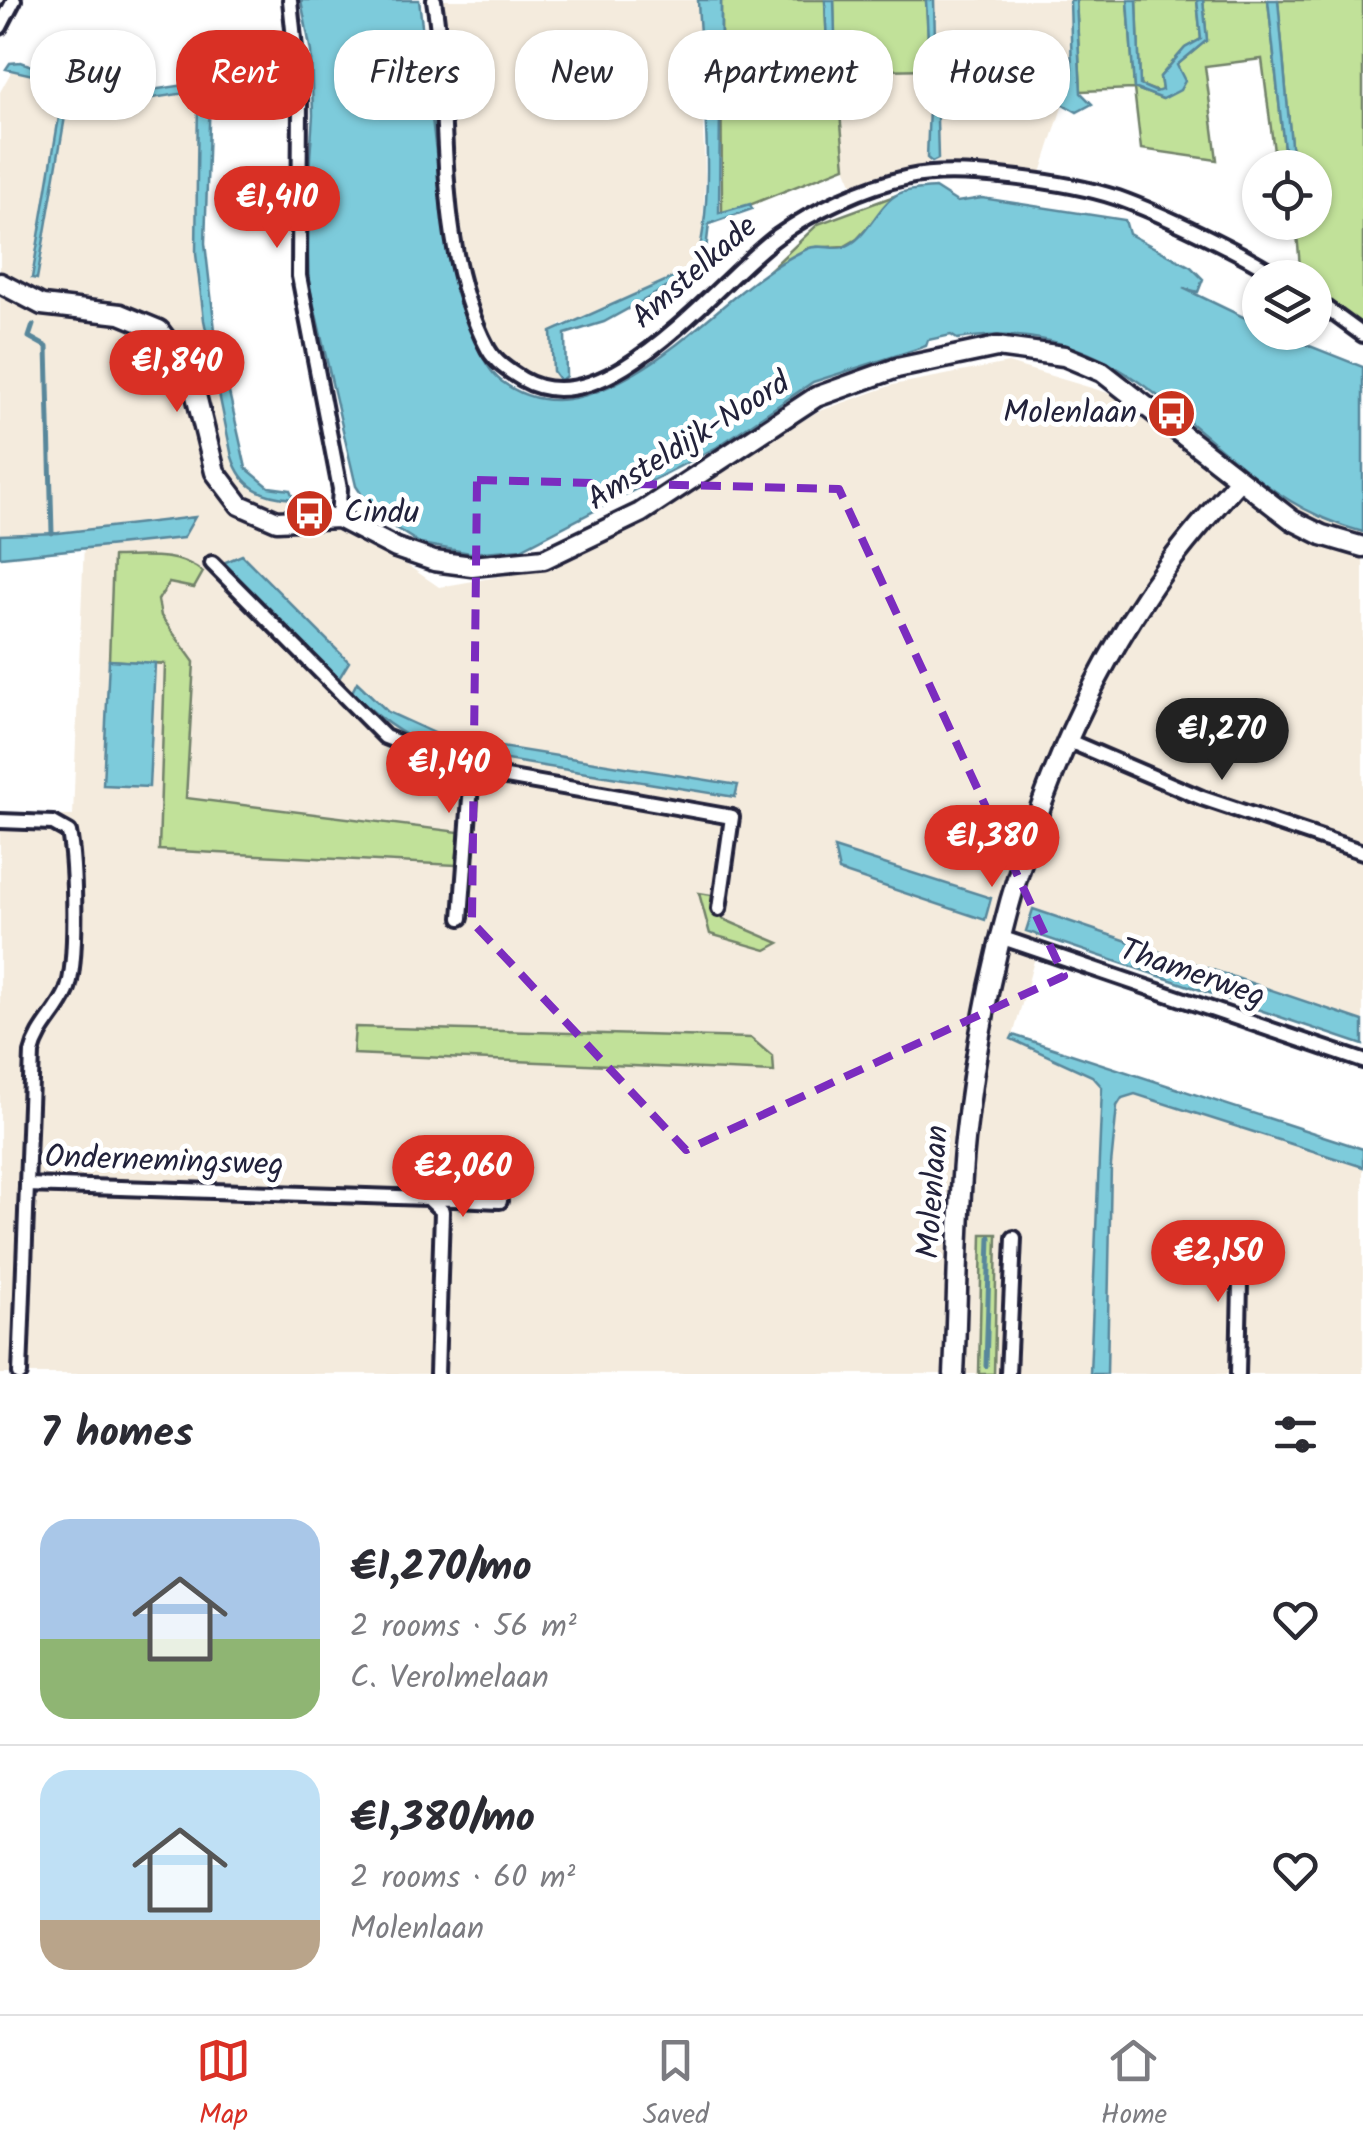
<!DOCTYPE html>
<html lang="en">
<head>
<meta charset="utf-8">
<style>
	body { margin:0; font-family:Kalam,sans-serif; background:#f7f7f7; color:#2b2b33; height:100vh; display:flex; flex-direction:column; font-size:38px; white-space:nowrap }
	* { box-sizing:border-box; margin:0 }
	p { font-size:32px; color:#7c7c81 }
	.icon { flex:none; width:55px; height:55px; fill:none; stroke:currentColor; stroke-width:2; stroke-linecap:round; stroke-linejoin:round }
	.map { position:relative; height:1374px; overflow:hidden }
	.details { display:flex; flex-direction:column; background:#fff; flex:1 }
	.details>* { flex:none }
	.top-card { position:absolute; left:30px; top:30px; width:1305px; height:90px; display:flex; gap:20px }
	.buttons { position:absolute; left:1242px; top:150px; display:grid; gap:20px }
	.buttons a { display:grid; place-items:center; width:90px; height:90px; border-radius:50%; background:#fff; box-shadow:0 2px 8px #0004; font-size:50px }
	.price { position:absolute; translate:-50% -85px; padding:0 22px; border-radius:35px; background:#d93025; color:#fff; font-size:32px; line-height:65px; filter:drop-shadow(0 2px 5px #0008) }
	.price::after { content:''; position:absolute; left:50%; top:60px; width:30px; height:22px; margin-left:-15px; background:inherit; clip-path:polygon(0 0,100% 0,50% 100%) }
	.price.selected { background:#222; color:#fff }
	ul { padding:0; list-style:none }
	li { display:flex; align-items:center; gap:30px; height:250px; padding:0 40px }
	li+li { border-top:2px solid #e1e1e2 }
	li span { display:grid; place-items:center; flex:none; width:280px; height:200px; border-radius:30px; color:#555 }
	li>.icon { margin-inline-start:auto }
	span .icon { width:120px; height:120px; fill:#fffc; stroke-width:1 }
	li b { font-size:42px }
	h2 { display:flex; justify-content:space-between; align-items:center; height:120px; padding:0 40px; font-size:42px }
	.pill { padding:0 35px; border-radius:40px; background:#fff; box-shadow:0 2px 8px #0004; font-size:35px; line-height:90px }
	.pill.selected { background:#d93025; color:#fff }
	.dock { display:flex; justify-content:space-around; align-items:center; height:140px; border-top:2px solid #e1e1e2; background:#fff; font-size:28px; color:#7c7c81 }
	.dock a { display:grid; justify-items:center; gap:5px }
	.dock .selected { color:#d93025 }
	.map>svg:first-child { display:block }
	.built { fill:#f4ebdd }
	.green { fill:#c1e199; stroke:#72826a; stroke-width:2.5 }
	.water { fill:#7dcbdb; stroke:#59879b; stroke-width:2.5 }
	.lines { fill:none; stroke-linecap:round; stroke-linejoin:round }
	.stream { stroke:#59879b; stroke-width:5 }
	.street-casing { stroke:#22223b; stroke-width:20 }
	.secondary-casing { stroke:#22223b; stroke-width:25 }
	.street { stroke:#fff; stroke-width:12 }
	.secondary { stroke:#fff; stroke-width:18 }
	.marked { fill:none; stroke:#7b2cbf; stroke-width:8; stroke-dasharray:20 12; stroke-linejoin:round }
	.labels { text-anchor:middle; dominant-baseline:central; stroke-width:10; stroke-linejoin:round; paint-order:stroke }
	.street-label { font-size:32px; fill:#22223b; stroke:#fff }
	.poi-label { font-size:32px; fill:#22223b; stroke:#fff; text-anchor:end }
</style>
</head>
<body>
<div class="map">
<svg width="1363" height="1374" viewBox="0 0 1363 1374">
	<rect width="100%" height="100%" fill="#fff"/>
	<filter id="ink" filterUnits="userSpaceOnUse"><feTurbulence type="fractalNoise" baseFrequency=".01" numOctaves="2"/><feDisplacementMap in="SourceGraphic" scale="20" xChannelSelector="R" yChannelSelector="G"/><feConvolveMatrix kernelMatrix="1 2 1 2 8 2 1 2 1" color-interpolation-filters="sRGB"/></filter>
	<g filter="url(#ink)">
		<path class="built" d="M 440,0 L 698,0 L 705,177 L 702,249 L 694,268 L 602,312 L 560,325 L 556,378 L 560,381 L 538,380 L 506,363 L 491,345 L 471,293 L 461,246 L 448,41 Z
			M 934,0 L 1070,0 L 1072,73 L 1062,80 L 1063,104 L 1041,173 L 932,162 L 855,190 L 845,167 L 835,44 L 881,49 L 881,69 L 930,69 L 927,157 L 938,158 Z
			M 15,65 L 62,81 L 70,105 L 197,87 L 206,98 L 200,254 L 208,326 L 243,474 L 264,488 L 293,498 L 298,524 L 349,525 L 439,587 L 525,572 L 601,544 L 817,412 L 893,385 L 1008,363 L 1145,404 L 1363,527 L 1363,1036 L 1042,932 L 1013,1036 L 1363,1158 L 1363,1374 L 0,1374 L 0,816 L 73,816 L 84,542 L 0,552 L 0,92 Z"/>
		<path class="green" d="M 721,0 L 825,0 L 828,69 L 836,70 L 845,167 L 722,216 Z
			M 834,0 L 926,0 L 930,69 L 880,70 L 881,49 L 835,44 Z
			M 1076,0 L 1128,0 L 1134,88 L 1162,99 L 1177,65 L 1207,40 L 1203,0 L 1268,0 L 1286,167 L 1276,167 L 1262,59 L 1205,66 L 1217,160 L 1141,149 L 1134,89 L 1081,91 Z
			M 1137,0 L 1197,0 L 1201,39 L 1185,48 L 1160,77 L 1162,90 L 1158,92 L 1140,85 Z
			M 1278,0 L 1363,0 L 1363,327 L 1315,292 L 1315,278 L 1301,277 L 1296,223 L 1315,222 L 1315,168 L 1293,167 Z
			M 897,195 L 857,239 L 845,246 L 807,248 L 755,284 L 818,224 Z
			M 113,557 C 143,557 178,552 203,572 L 194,588 L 169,583 L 158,600 L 161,616 L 194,662 L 186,798 L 459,832 L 456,865 L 159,850 L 165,664 L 109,660 Z
			M 699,893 L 718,896 L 723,919 L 779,943 L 766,950 L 710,934 Z
			M 355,1027 L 751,1038 L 773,1057 L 774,1072 L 353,1054 Z
			M 982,1234 L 997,1234 L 994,1374 L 979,1374 Z"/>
		<path class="water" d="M 301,0 L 419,0 C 429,75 445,338 501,381 C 546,415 592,398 635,373 C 696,338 743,278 807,249 C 819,243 832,250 844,247 C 867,240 877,205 898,194 C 908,189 924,189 935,188 L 957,202 L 982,198 L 1125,220 L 1129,234 L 1191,267 L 1203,279 L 1198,292 L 1183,288 L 1260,325 L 1260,332 L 1277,333 L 1363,367 L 1363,532 C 1203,491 1152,307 957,339 L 951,335 L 928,340 L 926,346 L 813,382 L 717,447 L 521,549 L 470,553 L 421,544 L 375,515 L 356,486 L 309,284 L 306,216 L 313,115 L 311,52 Z
			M 698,0 L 721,0 L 719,213 L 750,204 L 752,209 L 709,224 L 704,267 L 604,322 L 565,334 L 566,376 L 560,381 L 553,371 L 551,332 L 694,268 C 719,202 701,74 698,0 Z
			M 825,0 L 834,0 L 836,70 L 828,69 Z
			M 926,0 L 934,0 L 938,159 L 932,162 L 927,158 L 930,81 Z
			M 1070,0 L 1076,0 L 1081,93 L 1092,104 L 1077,112 L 1063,104 L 1058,83 L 1072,73 Z
			M 1128,0 L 1137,0 L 1140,85 L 1156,92 L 1162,90 L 1160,77 L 1185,48 L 1201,39 L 1197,0 L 1203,0 L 1207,40 L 1177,65 L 1185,81 L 1180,90 L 1163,99 L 1134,88 Z
			M 1268,0 L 1278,0 L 1293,167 L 1286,167 Z
			M 21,62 L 64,78 L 71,102 L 198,83 L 210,95 L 205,243 L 215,330 L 246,468 L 269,487 L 290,490 L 294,499 C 262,497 242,488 232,457 L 204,320 L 196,254 L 198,99 L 192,92 L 66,111 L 37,279 L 32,278 L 63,93 L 55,80 L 6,69 L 10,63 Z
			M 195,517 L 183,538 L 0,557 L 0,535 L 58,533 Z
			M 242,555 L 349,662 L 338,680 L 221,564 Z
			M 109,660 L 155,663 L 149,787 L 103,785 Z
			M 357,682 L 388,712 L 445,738 L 738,785 L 735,797 L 432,748 C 400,734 377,717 352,692 Z
			M 834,848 L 991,898 L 985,920 L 839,871 Z
			M 1033,909 L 1363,1021 L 1363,1045 L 1026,931 Z
			M 1013,1035 L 1363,1149 L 1363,1167 L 1135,1094 L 1122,1098 L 1117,1106 L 1111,1165 L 1107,1374 L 1090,1374 L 1102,1087 L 1092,1076 L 1011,1039 Z"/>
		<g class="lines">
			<path class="stream" d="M 33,325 L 29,337 L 47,347 L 52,533
				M 986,1366 L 990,1237"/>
			<defs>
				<path id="street" d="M 290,0 L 300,98 L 299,276 L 340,489 L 338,518
					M 434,0 C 452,114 432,244 488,349 C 495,362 509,371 522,379 C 607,429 719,278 778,236 C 814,210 866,186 909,177 C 957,166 1070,182 1118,198 C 1160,213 1244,253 1281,278
					M 0,27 L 14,0
					M 1315,300 L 1363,335
					M 212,563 L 385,737 L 472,771 L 732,817 L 719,909
					M 1069,741 L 1202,798 L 1363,852
					M 0,821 L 53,823 L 69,832 C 75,863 78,963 67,991 C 57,1014 38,1028 32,1053 L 27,1185
					M 461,918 L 472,771
					M 1003,938 L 1363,1061
					M 431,1198 L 500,1201
					M 20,1374 L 27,1185 L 428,1198 L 442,1211 L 437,1374
					M 1008,1374 L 1014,1238
					M 1238,1374 L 1241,1237"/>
				<path id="secondary" d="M 0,283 L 42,305 L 120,314 L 159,330 L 190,371 L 215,472 L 240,505 L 277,521 L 338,518 L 396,548 L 434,561 L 472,566 L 544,559 L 640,513 L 816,397 L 897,368 L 997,347 L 1064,356 L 1102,372 L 1292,520 L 1322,535 L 1363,547
					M 954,1374 C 958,1296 957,1217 965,1140 C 985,953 1040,756 1145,598 C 1172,556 1206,518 1239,480"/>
			</defs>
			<use href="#street" class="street-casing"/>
			<use href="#secondary" class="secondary-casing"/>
			<use href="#street" class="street"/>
			<use href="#secondary" class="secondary"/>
		</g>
	</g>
	<path class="marked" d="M 477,480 L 839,489 L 1064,976 L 686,1150 L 472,922 Z"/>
	<defs>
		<symbol id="bus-disc" viewBox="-11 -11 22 22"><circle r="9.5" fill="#c8321e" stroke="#fff"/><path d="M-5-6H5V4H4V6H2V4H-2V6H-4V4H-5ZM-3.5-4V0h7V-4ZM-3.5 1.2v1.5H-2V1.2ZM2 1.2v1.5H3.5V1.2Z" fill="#fff"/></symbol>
	</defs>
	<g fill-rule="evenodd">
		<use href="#bus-disc" x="1144" y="386" width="55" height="55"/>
		<use href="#bus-disc" x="282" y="486" width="55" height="55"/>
	</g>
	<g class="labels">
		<g class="street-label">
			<text transform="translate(695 273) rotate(-41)">Amstelkade</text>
			<text transform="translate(689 442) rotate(-32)">Amsteldijk-Noord</text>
			<text transform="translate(1192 974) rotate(19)">Thamerweg</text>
			<text transform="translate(164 1162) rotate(2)">Ondernemingsweg</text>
			<text transform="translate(934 1192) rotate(-86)">Molenlaan</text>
		</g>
		<g class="poi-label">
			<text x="1137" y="413">Molenlaan</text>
			<text x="344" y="513" text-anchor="start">Cindu</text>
		</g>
	</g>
</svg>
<div class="buttons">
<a><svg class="icon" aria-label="locate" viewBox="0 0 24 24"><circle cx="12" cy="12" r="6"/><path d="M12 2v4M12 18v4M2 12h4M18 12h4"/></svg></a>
<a><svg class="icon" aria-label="layers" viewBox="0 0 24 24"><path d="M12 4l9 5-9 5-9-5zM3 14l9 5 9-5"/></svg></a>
</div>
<b class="price" style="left:277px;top:251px">€1,410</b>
<b class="price" style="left:177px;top:415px">€1,840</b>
<b class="price selected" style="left:1222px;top:783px">€1,270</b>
<b class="price" style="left:449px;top:816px">€1,140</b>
<b class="price" style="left:992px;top:890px">€1,380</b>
<b class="price" style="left:463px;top:1220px">€2,060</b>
<b class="price" style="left:1218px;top:1305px">€2,150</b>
<div class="top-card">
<a class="pill">Buy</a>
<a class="pill selected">Rent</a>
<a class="pill">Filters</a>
<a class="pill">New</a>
<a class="pill">Apartment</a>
<a class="pill">House</a>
</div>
</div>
<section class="details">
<h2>7 homes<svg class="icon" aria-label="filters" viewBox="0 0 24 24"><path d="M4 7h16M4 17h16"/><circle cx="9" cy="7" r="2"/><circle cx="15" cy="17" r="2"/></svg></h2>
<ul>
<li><span style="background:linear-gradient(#a9c7e8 60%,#8fb573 0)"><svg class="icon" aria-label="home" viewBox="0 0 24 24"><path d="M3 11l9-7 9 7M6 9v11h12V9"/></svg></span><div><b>€1,270/mo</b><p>2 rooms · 56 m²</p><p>C. Verolmelaan</p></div><svg class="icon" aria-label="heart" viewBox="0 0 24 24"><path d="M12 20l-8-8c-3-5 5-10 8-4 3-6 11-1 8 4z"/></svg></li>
<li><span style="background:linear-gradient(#bfe0f5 75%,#b9a48a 0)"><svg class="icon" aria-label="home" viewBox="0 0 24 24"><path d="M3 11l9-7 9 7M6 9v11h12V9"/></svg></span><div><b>€1,380/mo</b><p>2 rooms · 60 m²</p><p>Molenlaan</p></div><svg class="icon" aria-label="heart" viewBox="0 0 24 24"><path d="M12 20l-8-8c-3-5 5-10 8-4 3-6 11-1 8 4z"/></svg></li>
</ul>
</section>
<nav class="dock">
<a class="selected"><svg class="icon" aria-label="map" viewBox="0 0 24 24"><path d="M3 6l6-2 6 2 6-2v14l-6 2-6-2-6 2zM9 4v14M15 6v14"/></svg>Map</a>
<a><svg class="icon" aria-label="saved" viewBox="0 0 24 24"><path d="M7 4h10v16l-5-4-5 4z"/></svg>Saved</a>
<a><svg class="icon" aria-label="home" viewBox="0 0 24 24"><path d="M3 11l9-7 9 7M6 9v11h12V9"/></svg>Home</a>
</nav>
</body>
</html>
